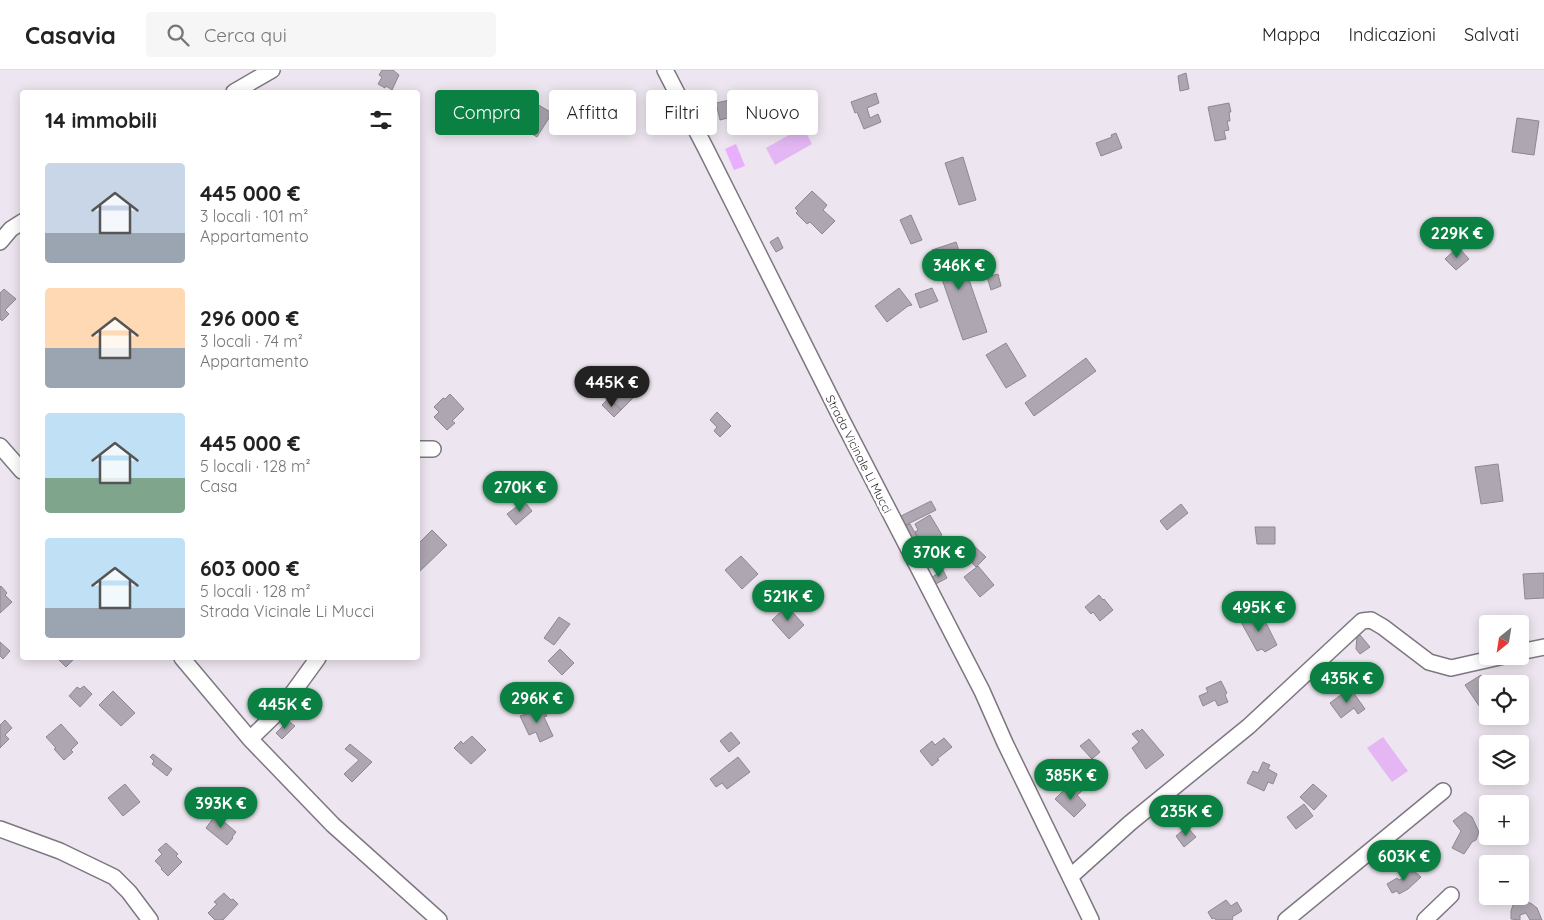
<!DOCTYPE html>
<html lang="it">
<head>
<meta charset="utf-8">
<style>
	body { margin:0; font-family:Quicksand,sans-serif; background:#f6f6f6; color:#222; height:100vh; display:flex; flex-direction:column; font-size:19px; white-space:nowrap }
	* { box-sizing:border-box; margin:0 }
	p { font-size:16px; color:#767676 }
	.icon { flex:none; width:28px; height:28px; fill:none; stroke:currentColor; stroke-width:2; stroke-linecap:round; stroke-linejoin:round }
	.map { position:relative; flex:1; overflow:hidden }
	.details { position:absolute; left:20px; top:20px; width:400px; height:570px; display:flex; flex-direction:column; background:#fff; border-radius:5px; box-shadow:0 2px 12px #0003 }
	.details>* { flex:none }
	.guide { position:absolute; left:435px; top:20px; width:475px; height:45px; display:flex; gap:10px }
	.needle { width:32px; rotate:210deg }
	.tools { position:absolute; left:1479px; top:545px; display:grid; gap:10px }
	.tools a { display:grid; place-items:center; width:50px; height:50px; border-radius:5px; background:#fff; box-shadow:0 2px 12px #0003; font-size:25px }
	.price { position:absolute; translate:-50% -42px; padding:0 11px; border-radius:18px; background:#0b8043; color:#fff; font-size:16px; line-height:32px; filter:drop-shadow(0 1px 2px #0008) }
	.price::after { content:''; position:absolute; left:50%; top:30px; width:15px; height:11px; margin-left:-8px; background:inherit; clip-path:polygon(0 0,100% 0,50% 100%) }
	.price.current { background:#222; color:#fff }
	ul { padding:0; list-style:none }
	li { display:flex; align-items:center; gap:15px; height:125px; padding:0 25px }
	li span { display:grid; place-items:center; flex:none; width:140px; height:100px; border-radius:5px; color:#555 }
	li>.icon { margin-inline-start:auto }
	span .icon { width:60px; height:60px; fill:#fffc; stroke-width:1 }
	li b { font-size:21px }
	h2 { display:flex; justify-content:space-between; align-items:center; height:60px; padding:0 25px; font-size:21px }
	.tag { padding:0 18px; border-radius:5px; background:#fff; box-shadow:0 2px 12px #0003; font-size:18px; line-height:45px }
	.tag.current { background:#0b8043; color:#fff }
	header { display:flex; align-items:center; gap:30px; box-sizing:border-box; height:70px; padding:0 25px; background:#fff; border-bottom:1px solid #e0e0e0 }
	header strong { font-size:24px }
	nav { display:flex; gap:28px; margin-inline-start:auto; font-size:18px }
	.search { width:350px; height:45px; background:#f6f6f6; display:flex; align-items:center; gap:12px; box-sizing:border-box; padding:0 18px; border-radius:5px; color:#767676; font-size:19px }
	.map>svg:first-child { display:block }
	.green { fill:#e4b7f4 }
	.water { fill:#eaaefe }
	.building { fill:#aea6b1; stroke:#8f8892 }
	.lines { fill:none; stroke-linecap:round; stroke-linejoin:round }
	.minor-casing { stroke:#7e7781; stroke-width:18 }
	.minor { stroke:#fff; stroke-width:15 }
	.labels { text-anchor:middle; dominant-baseline:central; stroke-width:5; stroke-linejoin:round; paint-order:stroke }
	.street-label { font-size:12px; fill:#302d31; stroke:#fff }
</style>
</head>
<body>
<header>
<strong>Casavia</strong>
<div class="search"><svg class="icon" aria-label="search" viewBox="0 0 24 24"><circle cx="10" cy="10" r="6"/><path d="M15 15l6 6"/></svg>Cerca qui</div>
<nav><a>Mappa</a><a>Indicazioni</a><a>Salvati</a></nav>
</header>
<div class="map">
<svg width="1544" height="850" viewBox="0 0 1544 850">
	<rect width="100%" height="100%" fill="#ede5ef"/>
	<path class="green" d="M 803,57 L 812,74 L 775,95 L 766,78 Z
		M 1383,667 L 1408,701 L 1392,712 L 1367,678 Z"/>
	<path class="water" d="M 736,74 L 745,96 L 734,100 L 725,79 Z"/>
	<path class="building" d="M 382,0 L 393,0 L 399,5 L 392,20 L 386,16 L 385,18 L 378,14 L 382,7 L 379,5 Z
		M 1186,3 L 1189,19 L 1180,21 L 1178,6 Z
		M 876,23 L 879,33 L 867,38 L 870,48 L 878,44 L 881,52 L 864,59 L 857,42 L 855,43 L 851,32 Z
		M 757,24 L 761,39 L 750,41 L 752,50 L 741,52 L 739,45 L 720,50 L 716,33 Z
		M 1229,33 L 1231,42 L 1229,42 L 1230,51 L 1227,51 L 1229,60 L 1224,61 L 1226,69 L 1215,71 L 1208,37 Z
		M 537,34 L 552,43 L 537,67 L 517,55 L 523,44 L 529,47 Z
		M 1517,48 L 1539,51 L 1534,85 L 1512,82 Z
		M 1116,63 L 1122,78 L 1101,86 L 1096,73 L 1112,67 L 1111,65 Z
		M 963,87 L 976,130 L 959,135 L 945,93 Z
		M 812,121 L 827,135 L 823,140 L 835,151 L 822,164 L 810,152 L 807,154 L 796,143 L 798,141 L 795,138 Z
		M 911,145 L 922,170 L 911,174 L 900,150 Z
		M 778,167 L 783,178 L 776,182 L 770,172 Z
		M 956,172 L 987,262 L 963,270 L 932,180 Z
		M 1458,177 L 1469,189 L 1456,200 L 1445,189 Z
		M 998,204 L 1001,216 L 991,220 L 987,207 Z
		M 899,218 L 912,235 L 908,236 L 887,252 L 875,236 Z
		M 932,218 L 938,231 L 920,238 L 915,224 Z
		M 4,219 L 16,229 L 5,240 L 9,244 L 2,251 L 1,249 L 0,250 L 0,223 Z
		M 1006,273 L 1026,306 L 1006,318 L 986,285 Z
		M 1086,288 L 1096,301 L 1034,346 L 1025,333 Z
		M 637,300 L 649,312 L 621,340 L 609,328 Z
		M 450,324 L 464,339 L 452,351 L 455,353 L 447,360 L 434,347 L 439,342 L 434,337 L 443,328 L 445,329 Z
		M 609,328 L 621,340 L 614,347 L 602,335 Z
		M 717,342 L 731,356 L 720,367 L 714,361 L 717,357 L 710,350 Z
		M 1498,394 L 1503,431 L 1481,434 L 1475,397 Z
		M 524,431 L 532,441 L 516,455 L 507,444 Z
		M 931,431 L 936,440 L 904,456 L 899,447 Z
		M 1181,434 L 1188,443 L 1167,460 L 1160,451 Z
		M 930,445 L 942,465 L 923,476 L 915,462 L 918,460 L 915,454 Z
		M 910,454 L 922,475 L 917,478 L 904,456 Z
		M 1255,457 L 1275,457 L 1275,474 L 1257,474 Z
		M 432,460 L 447,475 L 418,503 L 418,474 Z
		M 929,473 L 937,488 L 929,492 L 920,476 Z
		M 973,475 L 986,487 L 976,497 L 964,485 Z
		M 741,486 L 758,504 L 742,519 L 725,500 Z
		M 978,496 L 994,515 L 980,527 L 964,507 Z
		M 943,500 L 947,508 L 934,515 L 931,508 Z
		M 1544,503 L 1544,528 L 1525,529 L 1523,504 Z
		M 1,516 L 7,523 L 5,525 L 12,532 L 0,543 L 0,517 Z
		M 1099,525 L 1103,530 L 1104,529 L 1113,540 L 1100,551 L 1093,542 L 1091,544 L 1085,537 Z
		M 787,536 L 804,555 L 789,569 L 772,550 Z
		M 1262,545 L 1277,575 L 1265,582 L 1262,579 L 1257,581 L 1241,552 L 1253,546 L 1255,548 Z
		M 559,547 L 570,554 L 554,575 L 544,568 Z
		M 1360,565 L 1370,577 L 1360,584 L 1356,579 L 1357,566 Z
		M 0,572 L 10,581 L 3,589 L 0,586 Z
		M 560,579 L 574,593 L 562,605 L 548,591 Z
		M 57,588 L 75,588 L 66,597 Z
		M 1481,605 L 1488,615 L 1486,619 L 1488,646 L 1499,646 L 1490,652 L 1465,615 Z
		M 1221,611 L 1227,623 L 1225,625 L 1228,632 L 1218,636 L 1215,630 L 1203,636 L 1199,626 L 1208,622 L 1206,618 Z
		M 84,616 L 92,624 L 80,637 L 69,626 L 77,617 L 80,619 Z
		M 552,617 L 558,625 L 547,634 L 541,625 Z
		M 1350,618 L 1365,639 L 1358,644 L 1354,638 L 1341,648 L 1330,633 Z
		M 113,621 L 135,643 L 121,656 L 99,635 Z
		M 543,638 L 547,646 L 544,647 L 553,666 L 540,672 L 536,662 L 529,665 L 520,646 Z
		M 5,650 L 12,658 L 5,665 L 9,669 L 0,678 L 0,655 Z
		M 288,651 L 295,656 L 282,669 L 276,663 Z
		M 61,654 L 78,673 L 71,680 L 73,682 L 64,690 L 54,679 L 56,678 L 46,667 Z
		M 1142,659 L 1164,685 L 1146,699 L 1132,678 L 1139,672 L 1132,664 L 1138,660 L 1139,662 Z
		M 731,662 L 740,673 L 729,682 L 720,671 Z
		M 472,666 L 486,680 L 471,694 L 454,678 L 461,671 L 463,674 Z
		M 944,668 L 952,677 L 937,689 L 939,690 L 932,696 L 920,681 L 932,671 L 935,675 Z
		M 1089,669 L 1100,682 L 1092,689 L 1080,676 Z
		M 350,674 L 372,692 L 352,712 L 344,704 L 359,690 L 345,679 Z
		M 153,684 L 172,699 L 167,706 L 152,694 L 154,691 L 150,687 Z
		M 738,687 L 750,702 L 727,719 L 722,713 L 716,717 L 710,709 Z
		M 1263,692 L 1270,695 L 1268,699 L 1277,704 L 1273,714 L 1268,712 L 1264,721 L 1247,713 L 1253,701 L 1258,703 Z
		M 125,714 L 140,732 L 123,746 L 108,728 Z
		M 1313,714 L 1327,726 L 1314,740 L 1300,727 Z
		M 1068,716 L 1072,720 L 1077,716 L 1082,721 L 1077,725 L 1086,735 L 1074,747 L 1055,729 Z
		M 1304,734 L 1313,746 L 1296,759 L 1287,747 Z
		M 1465,742 L 1472,747 L 1479,762 L 1476,770 L 1472,772 L 1464,784 L 1452,778 L 1461,761 L 1453,751 Z
		M 217,743 L 225,750 L 223,751 L 236,762 L 232,767 L 233,768 L 227,775 L 206,758 Z
		M 1187,757 L 1196,767 L 1184,777 L 1176,766 Z
		M 166,773 L 178,784 L 176,786 L 182,792 L 168,806 L 161,799 L 162,798 L 155,791 L 162,784 L 158,780 Z
		M 1407,799 L 1412,803 L 1414,801 L 1421,807 L 1408,819 L 1399,824 L 1397,821 L 1392,823 L 1387,814 L 1397,808 L 1399,810 L 1403,808 L 1401,806 Z
		M 224,823 L 231,830 L 233,829 L 238,834 L 223,850 L 215,850 L 208,843 L 217,834 L 214,832 Z
		M 1226,830 L 1231,836 L 1237,832 L 1242,841 L 1232,847 L 1233,849 L 1231,850 L 1216,850 L 1214,848 L 1212,849 L 1208,842 Z
		M 1526,831 L 1532,834 L 1537,838 L 1542,850 L 1530,850 L 1526,843 L 1520,845 L 1520,850 L 1511,849 L 1511,841 L 1513,835 Z"/>
	<g class="lines">
		<defs>
			<path id="minor" d="M 665,0 L 706,79 L 842,350 L 982,621 L 1005,673 L 1091,850
				M 234,22 L 272,0
				M 0,172 L 11,159 L 22,152
				M 0,376 L 22,401
				M 418,379 L 433,379
				M 1520,582 L 1544,577
				M 182,588 L 250,669 L 333,755 L 439,850
				M 250,669 L 281,639 L 318,588
				M 0,759 L 60,781 L 114,807 L 129,822 L 150,850
				M 1070,807 L 1130,753 L 1249,656 L 1362,551 L 1371,550 L 1383,557 L 1429,592 L 1451,598 L 1504,586
				M 1286,850 L 1443,721
				M 1425,850 L 1451,825"/>
		</defs>
		<use href="#minor" class="minor-casing"/>
		<use href="#minor" class="minor"/>
	</g>
	<g class="labels">
		<g class="street-label">
			<text transform="translate(859 384) rotate(63)">Strada Vicinale Li Mucci</text>
		</g>
	</g>
</svg>
<div class="tools">
<a><svg class="needle" viewBox="-14 -14 28 28"><path d="M0-13l5 13h-10z" fill="#e53935"/><path d="M0 13l5-13h-10z" fill="#767676"/></svg></a>
<a><svg class="icon" aria-label="locate" viewBox="0 0 24 24"><circle cx="12" cy="12" r="6"/><path d="M12 2v4M12 18v4M2 12h4M18 12h4"/></svg></a>
<a><svg class="icon" aria-label="layers" viewBox="0 0 24 24"><path d="M12 4l9 5-9 5-9-5zM3 14l9 5 9-5"/></svg></a>
<a>+</a>
<a>−</a>
</div>
<b class="price" style="left:1457px;top:189px">229K €</b>
<b class="price" style="left:959px;top:221px">346K €</b>
<b class="price current" style="left:612px;top:338px">445K €</b>
<b class="price" style="left:520px;top:443px">270K €</b>
<b class="price" style="left:939px;top:508px">370K €</b>
<b class="price" style="left:788px;top:552px">521K €</b>
<b class="price" style="left:1259px;top:563px">495K €</b>
<b class="price" style="left:1347px;top:634px">435K €</b>
<b class="price" style="left:537px;top:654px">296K €</b>
<b class="price" style="left:285px;top:660px">445K €</b>
<b class="price" style="left:1071px;top:731px">385K €</b>
<b class="price" style="left:221px;top:759px">393K €</b>
<b class="price" style="left:1186px;top:767px">235K €</b>
<b class="price" style="left:1404px;top:812px">603K €</b>
<div class="guide">
<a class="tag current">Compra</a>
<a class="tag">Affitta</a>
<a class="tag">Filtri</a>
<a class="tag">Nuovo</a>
</div>
<section class="details">
<h2>14 immobili<svg class="icon" aria-label="filters" viewBox="0 0 24 24"><path d="M4 7h16M4 17h16"/><circle cx="9" cy="7" r="2"/><circle cx="15" cy="17" r="2"/></svg></h2>
<ul>
<li><span style="background:linear-gradient(#c9d6e8 70%,#9aa5b1 0)"><svg class="icon" aria-label="home" viewBox="0 0 24 24"><path d="M3 11l9-7 9 7M6 9v11h12V9"/></svg></span><div><b>445 000 €</b><p>3 locali · 101 m²</p><p>Appartamento</p></div></li>
<li><span style="background:linear-gradient(#ffd9b3 60%,#9aa5b1 0)"><svg class="icon" aria-label="home" viewBox="0 0 24 24"><path d="M3 11l9-7 9 7M6 9v11h12V9"/></svg></span><div><b>296 000 €</b><p>3 locali · 74 m²</p><p>Appartamento</p></div></li>
<li><span style="background:linear-gradient(#bfe0f5 65%,#7fa58c 0)"><svg class="icon" aria-label="home" viewBox="0 0 24 24"><path d="M3 11l9-7 9 7M6 9v11h12V9"/></svg></span><div><b>445 000 €</b><p>5 locali · 128 m²</p><p>Casa</p></div></li>
<li><span style="background:linear-gradient(#bfe0f5 70%,#9aa5b1 0)"><svg class="icon" aria-label="home" viewBox="0 0 24 24"><path d="M3 11l9-7 9 7M6 9v11h12V9"/></svg></span><div><b>603 000 €</b><p>5 locali · 128 m²</p><p>Strada Vicinale Li Mucci</p></div></li>
</ul>
</section>
</div>
</body>
</html>
